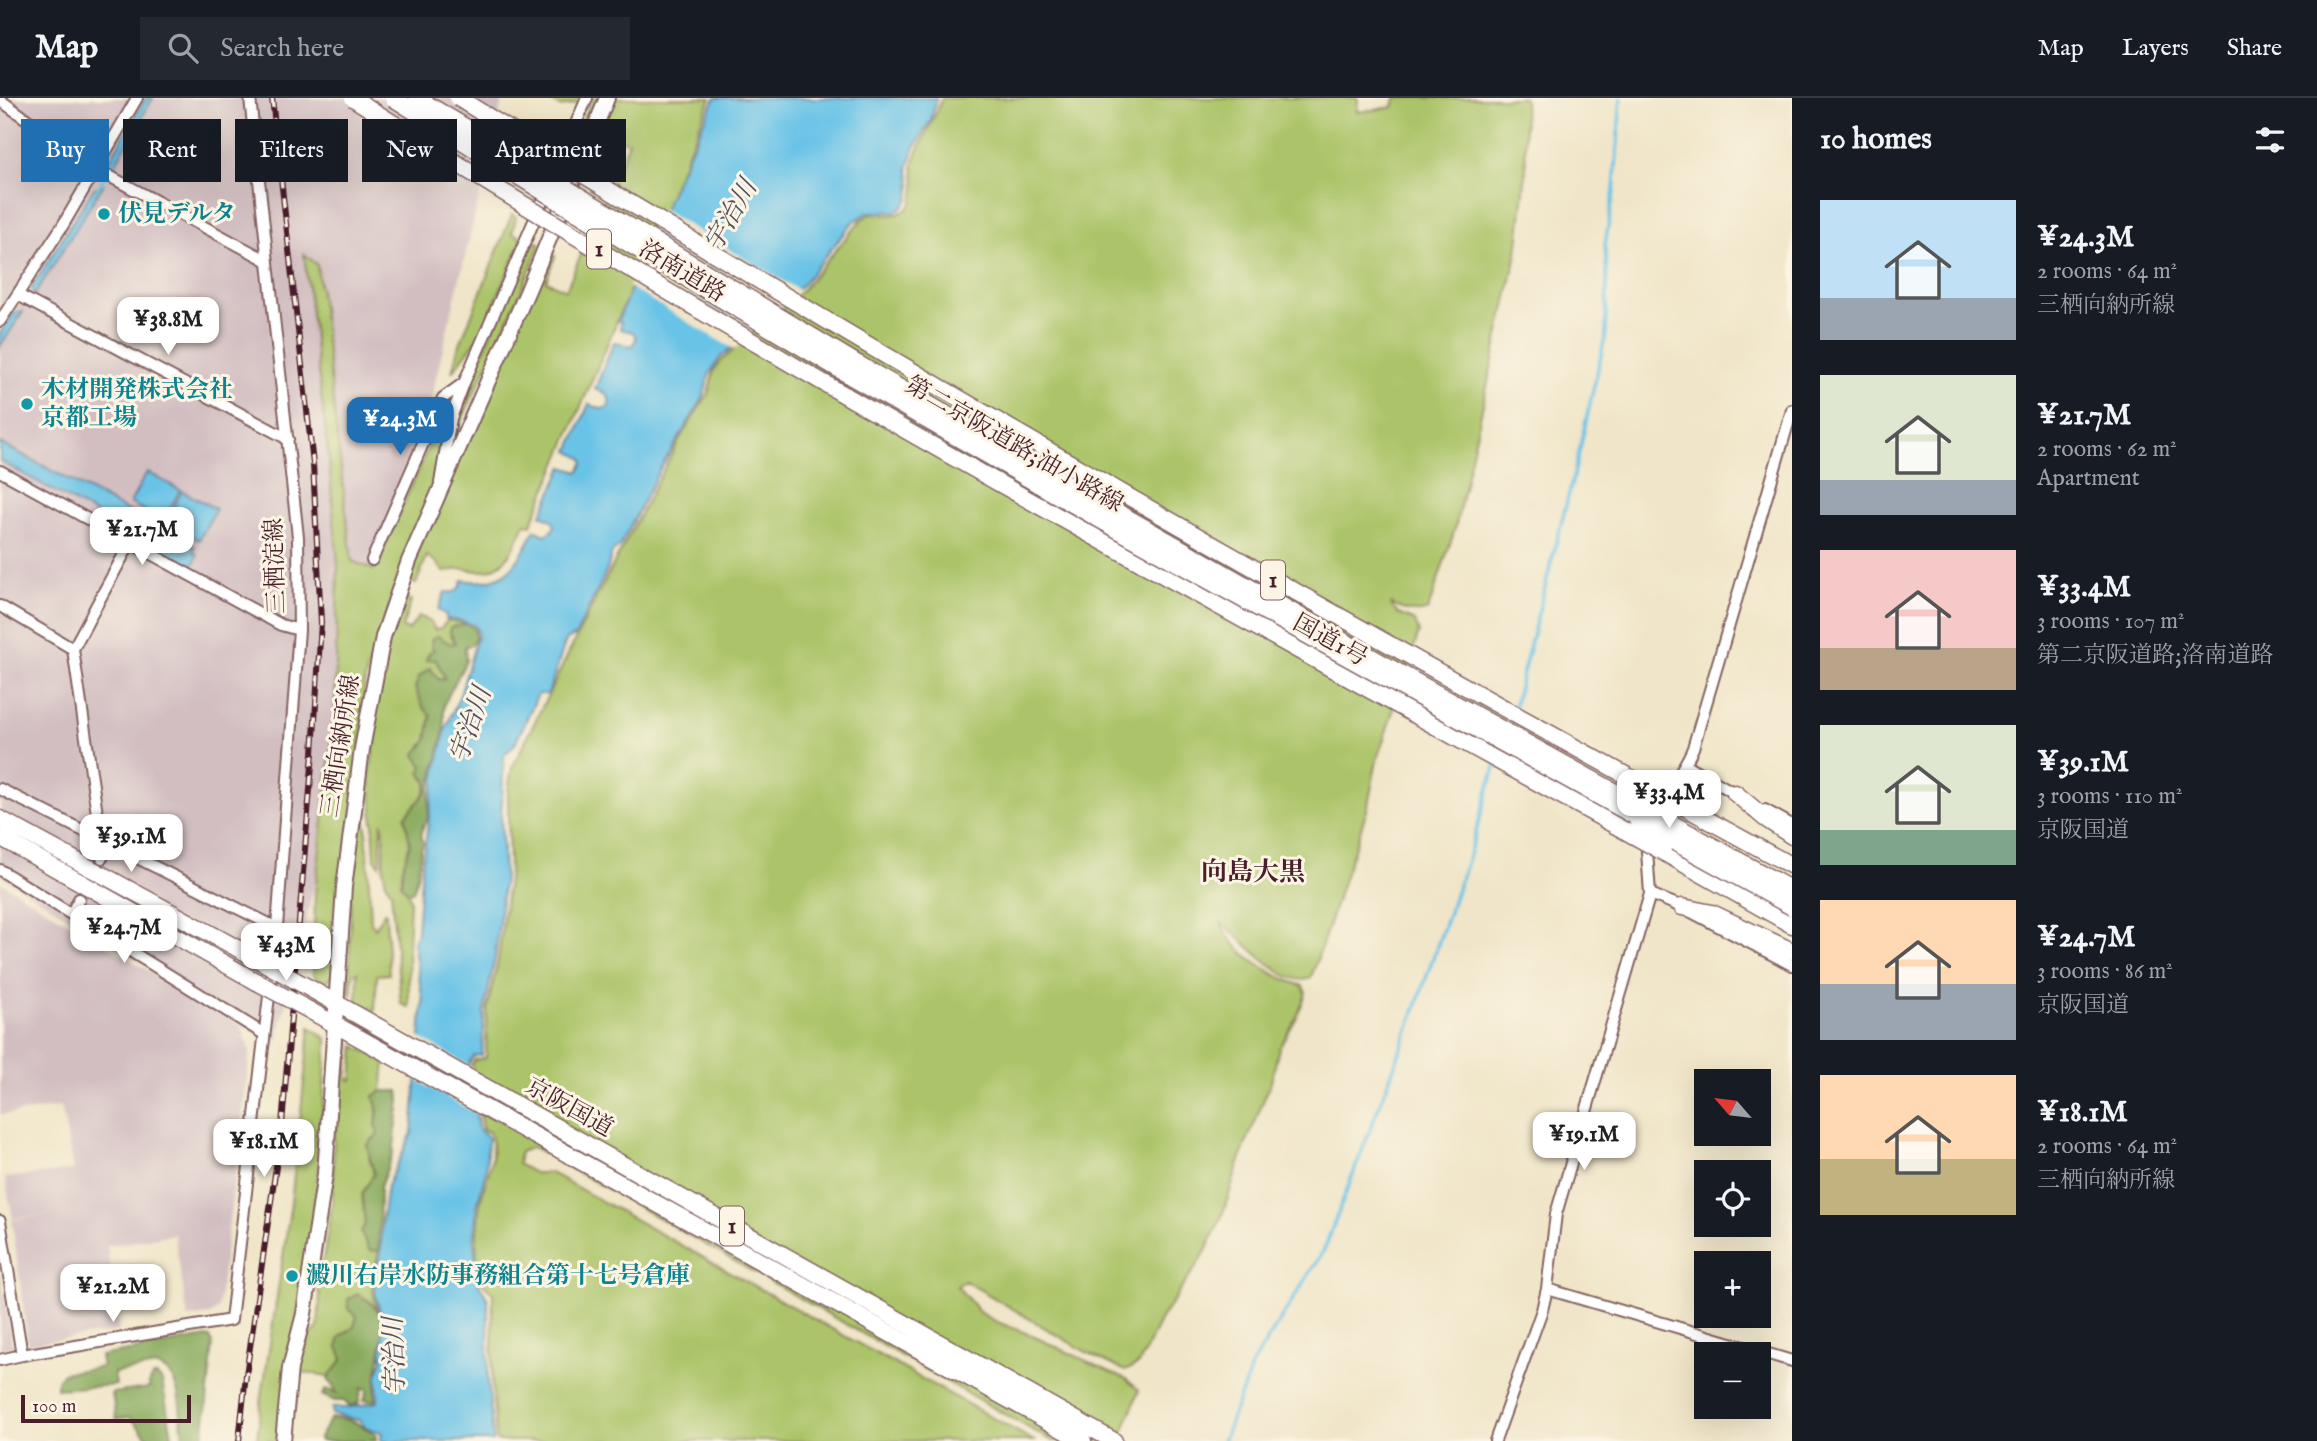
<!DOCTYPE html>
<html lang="en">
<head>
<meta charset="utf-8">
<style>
	body { margin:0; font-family:"IM FELL English","Noto Serif JP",serif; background:#242831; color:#f1f3f6; height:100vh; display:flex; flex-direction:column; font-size:26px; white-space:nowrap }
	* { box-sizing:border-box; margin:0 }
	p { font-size:23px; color:#9ea1a6 }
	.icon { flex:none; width:38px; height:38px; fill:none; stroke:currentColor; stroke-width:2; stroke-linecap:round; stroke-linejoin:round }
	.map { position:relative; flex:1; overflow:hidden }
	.drawer { display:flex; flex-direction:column; background:#171b24; width:525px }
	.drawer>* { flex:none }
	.hud { position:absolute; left:21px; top:21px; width:665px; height:63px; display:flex; gap:14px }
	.needle { width:46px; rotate:298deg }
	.tools { position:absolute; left:1694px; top:971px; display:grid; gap:14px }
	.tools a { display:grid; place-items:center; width:77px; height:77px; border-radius:0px; background:#171b24; box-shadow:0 7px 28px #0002; font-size:35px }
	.scale { position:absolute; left:21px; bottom:18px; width:170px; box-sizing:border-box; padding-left:7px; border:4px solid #4a1f2b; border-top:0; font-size:19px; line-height:24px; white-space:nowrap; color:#4a1f2b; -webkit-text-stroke:5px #fcf5e5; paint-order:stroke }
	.price { position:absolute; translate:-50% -60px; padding:0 16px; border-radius:14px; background:#fff; color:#222; font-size:23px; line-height:46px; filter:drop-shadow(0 2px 4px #0008) }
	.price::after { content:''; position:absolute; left:50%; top:42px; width:21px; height:16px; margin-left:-10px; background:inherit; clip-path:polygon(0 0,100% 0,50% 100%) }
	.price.active { background:#1f6fb2; color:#fff }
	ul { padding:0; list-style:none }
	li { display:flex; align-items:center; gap:21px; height:175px; padding:0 28px }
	li span { display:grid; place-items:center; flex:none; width:196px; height:140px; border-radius:0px; color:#555 }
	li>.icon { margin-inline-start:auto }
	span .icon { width:84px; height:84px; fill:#fffc; stroke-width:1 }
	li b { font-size:30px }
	h2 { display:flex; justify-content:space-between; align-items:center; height:84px; padding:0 28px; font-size:30px }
	.tag { padding:0 24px; border-radius:0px; background:#171b24; box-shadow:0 7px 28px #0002; font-size:24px; line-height:63px }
	.tag.active { background:#1f6fb2; color:#fff }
	header { display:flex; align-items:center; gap:42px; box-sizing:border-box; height:98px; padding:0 35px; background:#171b24; border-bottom:2px solid #363941 }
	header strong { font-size:33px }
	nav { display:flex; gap:38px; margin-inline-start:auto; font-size:24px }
	.search { width:490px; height:63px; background:#242831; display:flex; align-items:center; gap:18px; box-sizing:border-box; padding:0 24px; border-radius:0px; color:#9ea1a6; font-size:26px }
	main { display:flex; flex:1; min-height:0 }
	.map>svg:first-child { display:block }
	.industrial { fill:#d2bec1 }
	.green { fill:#acc469; stroke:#7b724a; stroke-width:2 }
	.forest { fill:#89aa5d; stroke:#6a6444; stroke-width:2 }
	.water { fill:#69c3e7; stroke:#5a7189; stroke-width:2 }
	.pier { fill:#f0e5c8 }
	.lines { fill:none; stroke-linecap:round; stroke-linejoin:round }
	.stream { stroke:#69c3e7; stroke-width:3.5 }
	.minor-casing { stroke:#846462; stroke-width:14 }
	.major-casing { stroke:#846462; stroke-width:18 }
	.highway-casing { stroke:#846462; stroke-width:19 }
	.minor { stroke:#fff; stroke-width:10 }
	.major { stroke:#fff; stroke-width:14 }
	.highway { stroke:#fff; stroke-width:16 }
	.rail-casing { stroke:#4a1f2b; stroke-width:6 }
	.rail { stroke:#fcf5e5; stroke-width:3.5; stroke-dasharray:10; stroke-linecap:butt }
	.highway-bridge-casing { stroke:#846462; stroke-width:19; stroke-linecap:butt }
	.highway-bridge { stroke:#fff; stroke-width:16 }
	.culture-dot { fill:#0f9aa8; stroke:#fcf5e5; stroke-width:2.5 }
	.labels { text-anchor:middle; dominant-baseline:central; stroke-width:6; stroke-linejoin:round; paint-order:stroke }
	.shield { fill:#fcf5e5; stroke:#7f5f63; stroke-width:2 }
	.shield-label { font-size:23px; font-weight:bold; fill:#4a1f2b }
	.culture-label { font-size:24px; font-weight:bold; fill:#0d838f; stroke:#fcf5e5; text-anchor:start }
	.street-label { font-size:24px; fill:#4a1f2b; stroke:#fcf5e5 }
	.water-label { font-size:26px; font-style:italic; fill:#535063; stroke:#fcf5e5 }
	.neighbourhood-label { font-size:26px; font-weight:bold; fill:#4a1f2b; stroke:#fcf5e5 }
</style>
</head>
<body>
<header>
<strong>Map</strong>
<div class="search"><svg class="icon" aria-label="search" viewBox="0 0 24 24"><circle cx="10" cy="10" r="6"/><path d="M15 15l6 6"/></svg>Search here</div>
<nav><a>Map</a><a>Layers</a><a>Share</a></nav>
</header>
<main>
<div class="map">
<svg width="1792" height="1343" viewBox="0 0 1792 1343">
	<rect width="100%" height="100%" fill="#fcf5e5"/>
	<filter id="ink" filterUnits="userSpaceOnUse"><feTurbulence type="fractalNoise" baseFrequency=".0143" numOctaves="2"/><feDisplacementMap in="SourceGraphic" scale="14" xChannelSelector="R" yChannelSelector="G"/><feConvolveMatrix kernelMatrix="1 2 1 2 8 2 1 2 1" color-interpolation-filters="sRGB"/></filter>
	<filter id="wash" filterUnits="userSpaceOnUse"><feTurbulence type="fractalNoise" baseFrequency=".00686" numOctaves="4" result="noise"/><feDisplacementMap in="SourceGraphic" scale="28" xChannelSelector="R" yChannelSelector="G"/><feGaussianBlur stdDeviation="1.57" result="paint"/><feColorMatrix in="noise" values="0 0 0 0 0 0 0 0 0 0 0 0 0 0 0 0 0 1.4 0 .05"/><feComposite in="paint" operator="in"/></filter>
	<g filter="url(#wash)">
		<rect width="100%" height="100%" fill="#f0e5c8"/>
		<path class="industrial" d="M 0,0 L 503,0 L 276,947 L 0,777 Z
			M 0,784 L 242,928 L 250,953 L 248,972 L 218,1211 L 210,1217 L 188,1220 L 174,1136 L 107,1148 L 119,1233 L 28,1246 L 12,1122 L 65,1113 L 13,1121 L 5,1080 L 74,1072 L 61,1009 L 0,1017 Z
			M 0,1170 L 13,1250 L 0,1252 Z"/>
		<path class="green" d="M 553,0 L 583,0 L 579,5 L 561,9 L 551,3 Z
			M 592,0 L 600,0 L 579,49 L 572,46 Z
			M 610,0 L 711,0 L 531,427 L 525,426 C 516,445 507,472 482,473 C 477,473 472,472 466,471 C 459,470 451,473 444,474 L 436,464 L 427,458 L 416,486 L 409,484 L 419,448 L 548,155 L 555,158 L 546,183 L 566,192 L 629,44 L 604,36 L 597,55 L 589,52 Z
			M 942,0 L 1358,0 L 1357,14 L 1393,9 L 1395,0 L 1524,0 L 1526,75 L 1517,155 L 1455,431 L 1428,512 C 1415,518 1402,511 1390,506 L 1398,516 L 1415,523 L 1419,534 L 1377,662 L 1367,712 L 1311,880 C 1283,892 1242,838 1221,825 C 1233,855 1273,879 1303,888 L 1306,895 L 1297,919 L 1279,950 L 1271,984 L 1242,1056 L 1222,1118 L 1205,1155 L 1161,1221 L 1139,1266 L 1125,1273 L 1088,1255 L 965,1183 L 957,1188 L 979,1214 L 997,1224 L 1026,1235 L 1126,1281 L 1139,1292 L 1120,1343 L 1052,1343 L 533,1049 L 520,1054 L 518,1066 L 534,1075 L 551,1075 L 1034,1343 L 496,1343 L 492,1283 L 493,1195 C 488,1191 482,1185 480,1179 C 474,1160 477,1116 482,1097 C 487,1078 498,1053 489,1034 L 482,1031 L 472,966 L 475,962 L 486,960 L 487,912 L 498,863 L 509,775 L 508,693 L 512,670 L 600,492 L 682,337 L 708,296 L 714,272 L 721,263 L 803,191 L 861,122 L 870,116 C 895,119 915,119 915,86 C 915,76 911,70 915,60 C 923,39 935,22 942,0 Z
			M 512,116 L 516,119 L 512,135 L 523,140 L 480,238 L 452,274 L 458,251 Z
			M 532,142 L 540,146 L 525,184 L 454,340 L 452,357 L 449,353 L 465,295 Z
			M 304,156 L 317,167 L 352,463 L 374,472 L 447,308 L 449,308 L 426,412 L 375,555 C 366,569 361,590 366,606 L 333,878 L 325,885 L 313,877 L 315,795 L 335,613 L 338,467 L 328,353 Z
			M 404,497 L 404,500 L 411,503 L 402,530 L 409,532 L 419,518 L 431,524 L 435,532 L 441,530 L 448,522 L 468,526 L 450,530 L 450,534 L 455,545 L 434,552 L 436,562 L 445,580 L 443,582 L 438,581 L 434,575 L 423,609 L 431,617 L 427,642 L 419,663 L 424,668 L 423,680 L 427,684 C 426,700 414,707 405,719 L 410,746 L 403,769 L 401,787 L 408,794 L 410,803 L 408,849 L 409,909 L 401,906 L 391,793 C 376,775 389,745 382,724 L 380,767 L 375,761 L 370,674 L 375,644 L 367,641 L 391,524 Z
			M 364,685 L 371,824 L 375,830 L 384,814 L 386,815 L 389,876 L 377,877 L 375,913 L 357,904 L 358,874 L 353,877 L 351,897 L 349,896 L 351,778 Z
			M 310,929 L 327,941 L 318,1087 L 277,1343 L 257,1343 L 261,1305 L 291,1105 Z
			M 348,944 L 350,945 L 347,981 L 352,982 L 355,948 L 385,964 L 382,993 L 375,998 C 379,1014 375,1022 378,1037 L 370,1043 L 369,1060 L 374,1076 L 362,1096 L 365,1127 L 361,1134 L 369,1152 L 379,1153 C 372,1177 369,1190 379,1213 L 371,1204 L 357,1218 L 354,1229 L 343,1236 L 338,1249 L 343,1260 C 340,1268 334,1271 329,1278 L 299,1274 L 295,1307 L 290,1306 L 296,1264 L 300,1265 L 308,1239 L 318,1230 L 320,1196 L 318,1194 L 333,1100 L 334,1037 L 337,1030 L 344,946 L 348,947 Z"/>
		<path class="forest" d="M 468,526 L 475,532 L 475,540 L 472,547 L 465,548 L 466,563 L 444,606 L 444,631 L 438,660 L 430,689 L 428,721 C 422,726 420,738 423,745 C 419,752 422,755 420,763 C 418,772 417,783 413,793 L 408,794 L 401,787 L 403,769 L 410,746 L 405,719 C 410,711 431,695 427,685 C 426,681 422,679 420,675 L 423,668 L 415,657 L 427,642 L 431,618 L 423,609 L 415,590 L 419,579 L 430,570 L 438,581 L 443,582 L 445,580 L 436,562 L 426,562 L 429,555 L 434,552 L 431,549 L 432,540 L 438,538 L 451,546 L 455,545 L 450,534 L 450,529 Z
			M 382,993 L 399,993 L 400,1002 L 393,1055 L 380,1089 L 379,1153 L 369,1152 L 361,1134 L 365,1126 L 362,1096 L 374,1076 L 367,1047 L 378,1037 L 376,1027 L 378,1013 L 374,998 Z
			M 359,1196 C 366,1201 375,1206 379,1215 C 390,1238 372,1276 376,1303 L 364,1302 L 368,1291 L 362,1290 L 358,1306 L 349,1308 L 344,1303 L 335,1303 L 322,1297 L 326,1291 L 337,1295 L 328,1281 C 332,1272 339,1269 343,1260 L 338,1249 L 339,1240 L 354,1229 L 357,1218 L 348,1211 L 348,1201 Z
			M 207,1239 L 210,1240 L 213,1245 L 203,1343 L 183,1343 C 180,1320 184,1274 156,1268 L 114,1275 L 116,1287 L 57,1291 L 57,1283 L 63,1275 L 102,1269 L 100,1258 Z
			M 153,1278 L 157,1278 L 162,1283 L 173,1343 L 151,1343 L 130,1319 L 116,1321 L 112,1295 L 149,1290 L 149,1283 Z
			M 331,1320 C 354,1320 356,1326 375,1335 L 376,1343 L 320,1343 L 319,1340 Z"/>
		<path class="water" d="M 146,0 L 153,0 L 114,68 L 110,62 Z
			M 715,0 L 937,0 L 931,22 L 914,51 L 908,70 L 911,84 L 909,100 L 903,109 L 894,114 L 869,114 L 852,125 L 803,186 L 720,260 L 709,277 L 703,300 L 660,371 L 620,448 L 612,454 L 607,472 L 575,538 L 566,542 L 548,596 L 538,596 L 515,646 L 504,657 L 501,719 L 504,779 L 495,860 L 484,913 L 482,957 L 474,958 L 469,965 L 478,1030 L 488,1040 L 486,1073 L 477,1108 L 474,1143 L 479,1186 L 488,1201 L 488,1282 L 493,1343 L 380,1343 L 382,1336 L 379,1333 C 370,1332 364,1329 359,1322 L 332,1316 L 332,1310 L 347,1310 L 378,1304 L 377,1278 L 382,1263 L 383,1224 L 376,1199 L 374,1175 L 381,1155 L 382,1123 L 387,1088 L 412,1035 L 423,903 L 413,844 L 417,834 L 422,768 L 435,677 L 446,630 L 460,597 L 478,536 L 475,528 L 462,523 L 446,521 L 446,517 L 438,512 L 445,494 C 456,496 460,492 463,482 C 507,490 517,466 535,432 L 545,437 L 552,433 L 555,428 L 552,422 L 541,417 L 563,369 L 579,374 L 584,364 L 582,360 L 569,353 L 589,306 L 601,311 L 607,310 L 610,304 L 607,296 L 595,291 L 614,244 L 631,248 L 634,246 L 636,239 L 633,234 L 620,231 L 621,224 L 618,222 L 676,83 Z
			M 103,87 L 34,198 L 32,190 L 94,90 Z
			M 23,214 L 0,248 L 0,236 L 14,215 Z
			M 0,345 L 195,449 L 194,454 L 198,457 L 192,469 L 0,363 Z
			M 147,374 L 180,392 L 163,423 L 130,405 Z
			M 182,393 L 216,411 L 199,442 L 166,424 Z"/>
		<path class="pier" d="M 661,111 L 800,193 L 756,233 L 639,164 L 651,135 L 779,210 L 652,133 Z
			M 639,165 L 755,234 L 735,252 L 629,189 Z
			M 417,938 L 473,970 L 480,1018 L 413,980 Z"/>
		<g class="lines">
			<path class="stream" d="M 97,92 L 114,62
				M 1514,609 L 1574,376 L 1606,235 L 1607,181 L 1605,147 L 1614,93 L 1621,0
				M 1223,1343 L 1252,1267 L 1324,1152 L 1404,943 L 1469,757 L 1496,666"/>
		</g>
	</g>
	<g filter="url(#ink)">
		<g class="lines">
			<defs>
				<path id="minor" d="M 0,2 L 96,71 L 268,163
					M 18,197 L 288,341
					M 0,223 L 63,127 L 137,0
					M 0,373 L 281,527 L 299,532
					M 440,385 L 451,320 L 464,285 L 587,0
					M 372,462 L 443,300 L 464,285
					M 0,508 L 73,551 L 101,743
					M 73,551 L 130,445
					M 1686,667 L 1738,697
					M 0,691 L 277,830
					M 1765,712 L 1792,727
					M 1655,722 C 1662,696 1683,675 1693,650 L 1792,312
					M 102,760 L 108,747
					M 0,772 L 264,936
					M 1650,796 L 1682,809 L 1792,867
					M 71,816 L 79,801
					M 0,1123 L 22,1257
					M 1547,1191 L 1792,1263
					M 0,1262 L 22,1257 L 231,1222 L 277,830 L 299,532 L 298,439 L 250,0
					M 1495,1343 L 1542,1212 L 1547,1191 L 1556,1116 L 1650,796 L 1647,753 L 1650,741"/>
				<path id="major" d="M 283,1343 L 290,1270 L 304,1216 L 325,1076 L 344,789 L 362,651 L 383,539 L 409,463 L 528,192 L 607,0"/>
				<path id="highway" d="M 858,266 L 1389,569 L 1646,711
					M 850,278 L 1166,460 L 1638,724
					M 1735,695 L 1766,721 L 1792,738
					M 1686,710 L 1792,768
					M 0,721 L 257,861
					M 0,739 L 257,884
					M 1663,754 L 1792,827
					M 1682,809 L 1712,815 L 1792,853
					M 311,891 L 1114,1343
					M 309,912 L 1083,1343"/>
			</defs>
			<use href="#minor" class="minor-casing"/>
			<use href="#major" class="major-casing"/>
			<use href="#highway" class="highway-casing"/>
			<use href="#minor" class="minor"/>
			<use href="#major" class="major"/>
			<use href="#highway" class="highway"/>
			<defs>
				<path id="rail" d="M 239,1343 L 246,1277 L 282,1027 L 313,655 L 321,524 L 313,366 L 272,0"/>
			</defs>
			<use href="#rail" class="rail-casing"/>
			<use href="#rail" class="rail"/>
			<defs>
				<path id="highway-bridge" d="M 353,0 C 778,271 1223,510 1663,754
					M 393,0 L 579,116 L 850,278
					M 417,0 L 858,266
					M 458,0 C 861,248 1270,484 1686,710
					M 1646,711 L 1792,792
					M 1638,724 L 1792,809
					M 257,861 L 311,891
					M 257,884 L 309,912"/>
			</defs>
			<use href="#highway-bridge" class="highway-bridge-casing"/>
			<use href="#highway-bridge" class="highway-bridge"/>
		</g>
	</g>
	<g class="culture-dot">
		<circle cx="104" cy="116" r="7"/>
		<circle cx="27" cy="306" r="7"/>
		<circle cx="292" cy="1178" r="7"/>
	</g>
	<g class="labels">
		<g class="shield">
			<rect x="587" y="131.5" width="24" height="39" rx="5"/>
			<rect x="1261" y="462.5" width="24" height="39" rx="5"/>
			<rect x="720" y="1108.5" width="24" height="39" rx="5"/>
		</g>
		<g class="shield-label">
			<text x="599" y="151">1</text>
			<text x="1273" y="482">1</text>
			<text x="732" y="1128">1</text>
		</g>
		<g class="culture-label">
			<text x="118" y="116">伏見デルタ</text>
			<text x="41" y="292">木材開発株式会社<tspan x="41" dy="28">京都工場</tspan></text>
			<text x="306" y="1178">澱川右岸水防事務組合第十七号倉庫</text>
		</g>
		<g class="street-label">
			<text transform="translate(682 174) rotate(31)">洛南道路</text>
			<text transform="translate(1014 347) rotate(30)">第二京阪道路;油小路線</text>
			<text transform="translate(276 468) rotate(-92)">三栖淀線</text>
			<text transform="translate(1330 543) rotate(29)">国道1号</text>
			<text transform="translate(341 648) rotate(-81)">三栖向納所線</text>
			<text transform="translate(569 1010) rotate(29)">京阪国道</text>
		</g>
		<g class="water-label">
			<text transform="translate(731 118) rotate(-60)">宇治川</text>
			<text transform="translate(471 627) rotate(-71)">宇治川</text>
			<text transform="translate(395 1258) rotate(-92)">宇治川</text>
		</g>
		<g class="neighbourhood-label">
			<text x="1253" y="774">向島大黒</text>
		</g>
	</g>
</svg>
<div class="tools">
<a><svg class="needle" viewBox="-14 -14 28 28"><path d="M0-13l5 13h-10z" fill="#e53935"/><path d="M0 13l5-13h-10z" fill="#9ea1a6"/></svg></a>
<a><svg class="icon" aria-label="locate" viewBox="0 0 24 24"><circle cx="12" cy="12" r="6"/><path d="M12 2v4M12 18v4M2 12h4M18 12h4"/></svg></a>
<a>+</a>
<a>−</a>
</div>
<div class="scale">100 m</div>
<b class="price" style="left:168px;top:259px">¥38.8M</b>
<b class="price active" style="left:400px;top:359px">¥24.3M</b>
<b class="price" style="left:142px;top:469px">¥21.7M</b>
<b class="price" style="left:1669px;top:732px">¥33.4M</b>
<b class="price" style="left:131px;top:776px">¥39.1M</b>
<b class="price" style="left:124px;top:867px">¥24.7M</b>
<b class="price" style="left:286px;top:885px">¥43M</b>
<b class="price" style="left:1584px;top:1074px">¥19.1M</b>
<b class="price" style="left:264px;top:1081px">¥18.1M</b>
<b class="price" style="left:113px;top:1226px">¥21.2M</b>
<div class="hud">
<a class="tag active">Buy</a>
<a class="tag">Rent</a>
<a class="tag">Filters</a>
<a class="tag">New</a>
<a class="tag">Apartment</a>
</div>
</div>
<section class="drawer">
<h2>10 homes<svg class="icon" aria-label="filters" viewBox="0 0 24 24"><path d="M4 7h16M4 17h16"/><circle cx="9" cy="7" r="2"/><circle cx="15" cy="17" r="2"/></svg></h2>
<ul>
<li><span style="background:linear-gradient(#bfe0f5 70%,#9aa5b1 0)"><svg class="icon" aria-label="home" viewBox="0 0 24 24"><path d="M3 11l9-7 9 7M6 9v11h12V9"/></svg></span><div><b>¥24.3M</b><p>2 rooms · 64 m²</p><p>三栖向納所線</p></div></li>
<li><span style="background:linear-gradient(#dfe7d0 75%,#9aa5b1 0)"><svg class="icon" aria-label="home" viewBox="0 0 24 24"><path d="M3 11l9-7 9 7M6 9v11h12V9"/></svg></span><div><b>¥21.7M</b><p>2 rooms · 62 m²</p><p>Apartment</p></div></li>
<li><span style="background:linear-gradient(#f6c9c9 70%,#b9a48a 0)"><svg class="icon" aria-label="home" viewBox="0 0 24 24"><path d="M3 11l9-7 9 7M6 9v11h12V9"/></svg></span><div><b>¥33.4M</b><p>3 rooms · 107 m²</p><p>第二京阪道路;洛南道路</p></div></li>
<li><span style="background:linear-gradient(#dfe7d0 75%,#7fa58c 0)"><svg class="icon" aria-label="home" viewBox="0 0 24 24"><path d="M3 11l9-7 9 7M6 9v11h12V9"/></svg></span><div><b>¥39.1M</b><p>3 rooms · 110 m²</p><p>京阪国道</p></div></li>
<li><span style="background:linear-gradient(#ffd9b3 60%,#9aa5b1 0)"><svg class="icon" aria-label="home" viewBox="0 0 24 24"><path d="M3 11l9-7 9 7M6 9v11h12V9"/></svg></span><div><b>¥24.7M</b><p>3 rooms · 86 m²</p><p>京阪国道</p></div></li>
<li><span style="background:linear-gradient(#ffd9b3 60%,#c2b280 0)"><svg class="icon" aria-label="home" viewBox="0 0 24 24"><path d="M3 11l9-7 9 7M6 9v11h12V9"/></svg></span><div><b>¥18.1M</b><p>2 rooms · 64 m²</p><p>三栖向納所線</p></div></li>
</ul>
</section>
</main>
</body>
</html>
